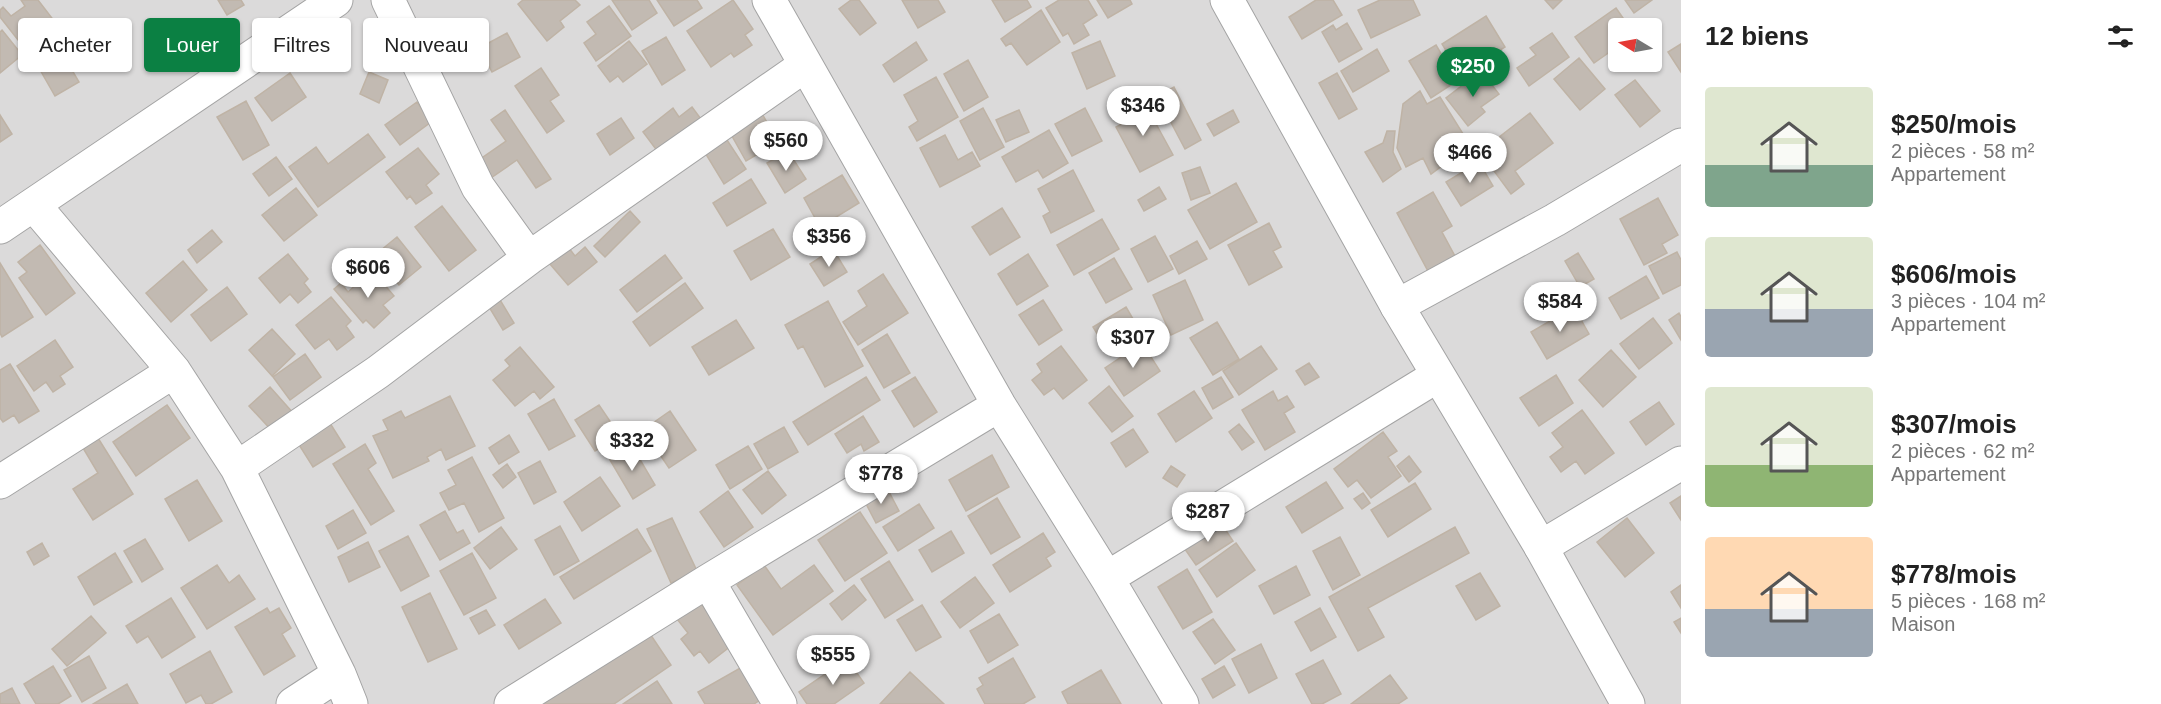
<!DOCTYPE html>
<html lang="fr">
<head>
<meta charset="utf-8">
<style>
	body { margin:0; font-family:Arial,sans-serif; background:#f6f6f6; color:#222; height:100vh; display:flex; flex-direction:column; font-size:22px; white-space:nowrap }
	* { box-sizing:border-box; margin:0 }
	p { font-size:20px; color:#767676 }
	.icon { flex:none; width:33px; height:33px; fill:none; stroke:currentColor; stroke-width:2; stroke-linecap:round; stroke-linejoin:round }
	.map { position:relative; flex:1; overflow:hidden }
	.panel { display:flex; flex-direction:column; background:#fff; width:480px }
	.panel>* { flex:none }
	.guide { position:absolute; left:18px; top:18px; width:570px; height:54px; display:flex; gap:12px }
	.needle { width:39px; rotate:280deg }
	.tools { position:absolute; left:1608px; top:18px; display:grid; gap:12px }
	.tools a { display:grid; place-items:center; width:54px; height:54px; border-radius:6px; background:#fff; box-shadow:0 2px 4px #0004; font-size:30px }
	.price { position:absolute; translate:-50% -51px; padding:0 14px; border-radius:21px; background:#fff; color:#222; font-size:20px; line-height:39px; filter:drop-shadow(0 2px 3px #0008) }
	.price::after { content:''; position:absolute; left:50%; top:36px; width:18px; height:14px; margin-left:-9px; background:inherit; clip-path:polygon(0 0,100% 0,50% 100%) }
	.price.selected { background:#0b8043; color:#fff }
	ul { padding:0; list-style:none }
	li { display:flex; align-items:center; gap:18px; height:150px; padding:0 24px }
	li span { display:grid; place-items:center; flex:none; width:168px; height:120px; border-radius:6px; color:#555 }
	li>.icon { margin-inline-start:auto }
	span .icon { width:72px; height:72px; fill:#fffc; stroke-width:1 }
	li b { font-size:26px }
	h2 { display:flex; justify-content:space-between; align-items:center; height:72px; padding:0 24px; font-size:26px }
	.tag { padding:0 21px; border-radius:6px; background:#fff; box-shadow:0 2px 4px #0004; font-size:21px; line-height:54px }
	.tag.selected { background:#0b8043; color:#fff }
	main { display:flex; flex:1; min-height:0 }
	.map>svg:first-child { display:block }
	.residential { fill:#dbdada; fill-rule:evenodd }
	.building { fill:#c2bab2; stroke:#bfb3a5; stroke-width:1.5 }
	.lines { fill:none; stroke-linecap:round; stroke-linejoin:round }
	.minor-casing { stroke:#a4a4a4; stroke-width:35 }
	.tertiary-casing { stroke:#a4a4a4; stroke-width:35 }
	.minor { stroke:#fff; stroke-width:33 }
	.tertiary { stroke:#fff; stroke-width:33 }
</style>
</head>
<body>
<main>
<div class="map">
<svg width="1681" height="704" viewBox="0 0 1681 704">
	<rect width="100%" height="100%" fill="#eeebe2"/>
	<path class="residential" d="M 0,0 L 1681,0 L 1681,704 L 0,704 ZM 1618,28 L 1652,28 L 1652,62 L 1618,62 Z"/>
	<path class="building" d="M 21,0 L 38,0 L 65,35 L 33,59 L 0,17 L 0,10 L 3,7 L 11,16 L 25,6 Z
		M 218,0 L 241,0 L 244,5 L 227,15 Z
		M 523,0 L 575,0 L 580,5 L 560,21 L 564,27 L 547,41 L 518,4 Z
		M 612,0 L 649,0 L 657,13 L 632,30 Z
		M 657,0 L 697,0 L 702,8 L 674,26 Z
		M 733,0 L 753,29 L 745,35 L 752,45 L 734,57 L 731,53 L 711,67 L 687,31 Z
		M 851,0 L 859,0 L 876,23 L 860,35 L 839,9 Z
		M 902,0 L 938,0 L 945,12 L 918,28 Z
		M 992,0 L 1027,0 L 1031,7 L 1005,22 Z
		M 1059,0 L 1088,0 L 1097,15 L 1083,24 L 1089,35 L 1074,44 L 1068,33 L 1063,36 L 1046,8 Z
		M 1097,0 L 1130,0 L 1132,4 L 1108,18 Z
		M 1316,0 L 1333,0 L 1342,15 L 1302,39 L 1289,17 Z
		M 1380,0 L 1413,0 L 1420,15 L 1371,38 L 1358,10 Z
		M 1545,0 L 1562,0 L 1553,9 Z
		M 1625,0 L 1652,0 L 1634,13 Z
		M 609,6 L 631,36 L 596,61 L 584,43 L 596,34 L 587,22 Z
		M 1616,8 L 1630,28 L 1618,28 L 1618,56 L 1614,49 L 1594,63 L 1575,37 Z
		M 1041,10 L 1060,42 L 1027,65 L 1011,43 L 1006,46 L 1001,39 Z
		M 1486,16 L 1505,47 L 1461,75 L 1442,44 Z
		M 1347,23 L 1362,49 L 1339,62 L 1322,32 L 1333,25 L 1336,30 Z
		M 2,30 L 22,55 L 0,73 L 0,32 Z
		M 507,33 L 520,57 L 492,72 L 479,48 Z
		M 1552,33 L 1569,57 L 1529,86 L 1517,68 L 1536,55 L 1530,48 Z
		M 666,37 L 685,70 L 662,85 L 642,51 Z
		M 629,41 L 647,64 L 623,82 L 618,76 L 610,82 L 598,66 Z
		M 1100,41 L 1115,76 L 1087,89 L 1072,53 Z
		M 916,42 L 927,60 L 894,82 L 883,65 Z
		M 1681,44 L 1681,72 L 1668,52 Z
		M 1436,45 L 1457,81 L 1431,98 L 1409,61 Z
		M 1377,49 L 1389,71 L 1353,92 L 1341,71 Z
		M 62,53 L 79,82 L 55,96 L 39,68 Z
		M 1579,58 L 1605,89 L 1580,110 L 1554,79 Z
		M 968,60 L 988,97 L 964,111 L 944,74 Z
		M 541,68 L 559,95 L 550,101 L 564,121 L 547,133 L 515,86 Z
		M 1481,71 L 1499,94 L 1481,107 L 1485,112 L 1468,126 L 1446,98 Z
		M 369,72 L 388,80 L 379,103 L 360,94 Z
		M 290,73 L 306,97 L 272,121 L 255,98 Z
		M 1337,73 L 1357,109 L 1339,119 L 1319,83 Z
		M 936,77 L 958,117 L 917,141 L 909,127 L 918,121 L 904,95 Z
		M 1635,80 L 1660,111 L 1640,127 L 1615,95 Z
		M 1174,87 L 1201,140 L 1185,149 L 1157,96 Z
		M 1420,91 L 1427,104 L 1440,97 L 1470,145 L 1431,174 L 1423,158 L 1406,167 L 1397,148 L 1403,104 Z
		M 1143,100 L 1173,155 L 1140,172 L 1116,127 L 1129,120 L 1124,110 Z
		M 246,101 L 269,145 L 243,160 L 217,117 Z
		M 417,102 L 431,122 L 400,145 L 385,125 Z
		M 692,107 L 701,119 L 658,152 L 643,132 L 673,108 L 679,117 Z
		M 983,108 L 1004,147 L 980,160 L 960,121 Z
		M 1085,108 L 1102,141 L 1072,156 L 1055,124 Z
		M 505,110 L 551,179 L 536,188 L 517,160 L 488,180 L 476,162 L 506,141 L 491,120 Z
		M 760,110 L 778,142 L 746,161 L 728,129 Z
		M 1019,110 L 1029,132 L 1006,142 L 996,120 Z
		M 1233,110 L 1239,122 L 1214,136 L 1207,124 Z
		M 1530,113 L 1553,143 L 1515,171 L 1524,184 L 1511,194 L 1480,152 Z
		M 0,115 L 12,134 L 0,142 Z
		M 621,118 L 634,138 L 610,155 L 597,134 Z
		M 1049,130 L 1068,163 L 1043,178 L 1038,170 L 1016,182 L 1002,157 Z
		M 1387,131 L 1395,131 L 1393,152 L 1401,169 L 1383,182 L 1365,152 L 1383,143 Z
		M 368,134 L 385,157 L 318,207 L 289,167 L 316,147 L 328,164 Z
		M 945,135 L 958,160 L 972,152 L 980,166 L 940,187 L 920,148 Z
		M 725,137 L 746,169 L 724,184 L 704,151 Z
		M 418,148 L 439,174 L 426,185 L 432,193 L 416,204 L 410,196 L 407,199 L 386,172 Z
		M 788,151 L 806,179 L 785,193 L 767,163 Z
		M 276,157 L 292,179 L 269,196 L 253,174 Z
		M 1479,162 L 1493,186 L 1461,206 L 1446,182 Z
		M 1200,167 L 1210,193 L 1191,200 L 1182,173 Z
		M 1073,170 L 1094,211 L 1051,233 L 1043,216 L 1050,212 L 1038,189 Z
		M 842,175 L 859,203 L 820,227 L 804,198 Z
		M 751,179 L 766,203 L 727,226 L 713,203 Z
		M 1236,183 L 1257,222 L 1210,249 L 1188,210 Z
		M 1159,187 L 1166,199 L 1144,211 L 1138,200 Z
		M 296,188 L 317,215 L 284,241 L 262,215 Z
		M 1433,192 L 1452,226 L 1442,232 L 1456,258 L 1429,273 L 1397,213 Z
		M 1658,198 L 1678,235 L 1662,244 L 1667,253 L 1644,265 L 1620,219 Z
		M 442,206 L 476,250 L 449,271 L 415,227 Z
		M 1002,208 L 1020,237 L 990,255 L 972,227 Z
		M 630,211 L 640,222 L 605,257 L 594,246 Z
		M 1102,219 L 1119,249 L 1074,275 L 1057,245 Z
		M 1269,223 L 1281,247 L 1273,251 L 1282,267 L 1249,285 L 1228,245 Z
		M 773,229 L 790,257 L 751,280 L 734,251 Z
		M 212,230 L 222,242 L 197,263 L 188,250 Z
		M 1155,236 L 1173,269 L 1148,282 L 1131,249 Z
		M 397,237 L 421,267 L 399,285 L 375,255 Z
		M 1197,241 L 1207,259 L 1179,274 L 1170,256 Z
		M 40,245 L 75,293 L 46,315 L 19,278 L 27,272 L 18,262 Z
		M 585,247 L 597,262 L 568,285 L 550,264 L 569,248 L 575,256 Z
		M 833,249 L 847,272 L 824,286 L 810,264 Z
		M 1677,252 L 1681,260 L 1681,285 L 1663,294 L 1649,266 Z
		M 1578,253 L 1594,279 L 1580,287 L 1565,261 Z
		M 288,254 L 308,279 L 304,283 L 311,292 L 298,303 L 290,294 L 280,303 L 259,278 Z
		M 1028,254 L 1048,286 L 1017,305 L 998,274 Z
		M 665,255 L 682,278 L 637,312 L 620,290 Z
		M 1114,258 L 1132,289 L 1106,303 L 1089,273 Z
		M 183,261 L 207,290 L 171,322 L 146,293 Z
		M 0,263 L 33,317 L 2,337 L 0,333 Z
		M 372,270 L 394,296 L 383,305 L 390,313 L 374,328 L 366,320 L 363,323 L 334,289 L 341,283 L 348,292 Z
		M 883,274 L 908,313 L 858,345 L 843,322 L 867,306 L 858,291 Z
		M 1646,276 L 1659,298 L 1621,319 L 1609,298 Z
		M 1185,280 L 1203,320 L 1171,335 L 1153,295 Z
		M 685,283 L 703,308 L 650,346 L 633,322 Z
		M 227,287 L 247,314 L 211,341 L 191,315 Z
		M 497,295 L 514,323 L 503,330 L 486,302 Z
		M 331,297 L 351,321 L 346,326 L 354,337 L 337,350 L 329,339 L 315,349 L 296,325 Z
		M 1043,300 L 1062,330 L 1039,345 L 1019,315 Z
		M 828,301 L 863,366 L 825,387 L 803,346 L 798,349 L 785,325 Z
		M 1126,307 L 1143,336 L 1110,355 L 1093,327 Z
		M 1574,307 L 1589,334 L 1547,359 L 1531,332 Z
		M 1679,313 L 1681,317 L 1681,340 L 1669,320 Z
		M 1653,318 L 1672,343 L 1639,369 L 1620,344 Z
		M 736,320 L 754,348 L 709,375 L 692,347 Z
		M 1217,322 L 1239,359 L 1213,375 L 1190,338 Z
		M 272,329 L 295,354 L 272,376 L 249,350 Z
		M 887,334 L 910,373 L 884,388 L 862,350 Z
		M 55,340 L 73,367 L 60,376 L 65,384 L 53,392 L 46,382 L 34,391 L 17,366 Z
		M 1142,343 L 1160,371 L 1124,396 L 1105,368 Z
		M 1061,346 L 1087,380 L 1063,399 L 1054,388 L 1044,395 L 1032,380 L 1042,372 L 1037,364 Z
		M 1261,346 L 1277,369 L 1239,395 L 1223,371 Z
		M 520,347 L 554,387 L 540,399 L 534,391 L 515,406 L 493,380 L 510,366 L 505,360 Z
		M 1611,350 L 1636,377 L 1603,407 L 1579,380 Z
		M 305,354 L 321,377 L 290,400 L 273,377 Z
		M 1309,363 L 1319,377 L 1305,385 L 1296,371 Z
		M 10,364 L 39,411 L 19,423 L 14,415 L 3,422 L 0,418 L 0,370 Z
		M 1556,375 L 1573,403 L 1539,426 L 1520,398 Z
		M 866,377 L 880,400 L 808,445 L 793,422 Z
		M 915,377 L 937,412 L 914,427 L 892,391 Z
		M 1221,377 L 1233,397 L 1213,409 L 1202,388 Z
		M 1109,386 L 1133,416 L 1112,432 L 1089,403 Z
		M 270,387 L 294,414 L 274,433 L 249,406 Z
		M 1194,391 L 1212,418 L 1176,442 L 1158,414 Z
		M 1273,391 L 1278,401 L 1287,396 L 1294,407 L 1284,413 L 1295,432 L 1265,450 L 1242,410 Z
		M 450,396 L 475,446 L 446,460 L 441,449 L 427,457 L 429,461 L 393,478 L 373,436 L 388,430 L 383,420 L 401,411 L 405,418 Z
		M 554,399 L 575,436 L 549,450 L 528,414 Z
		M 1659,402 L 1674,424 L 1646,445 L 1630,422 Z
		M 167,405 L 190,438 L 136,476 L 113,442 Z
		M 599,405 L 620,436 L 595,451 L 575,420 Z
		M 1582,410 L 1614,453 L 1585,474 L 1576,461 L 1561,472 L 1550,457 L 1563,447 L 1552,433 Z
		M 670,411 L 696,450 L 669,468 L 643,430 Z
		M 863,416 L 879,442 L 864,451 L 861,444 L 847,453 L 835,434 Z
		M 328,420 L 345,447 L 313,467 L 296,440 Z
		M 1239,424 L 1254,442 L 1242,450 L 1229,432 Z
		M 784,427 L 798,452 L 768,469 L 754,444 Z
		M 1133,429 L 1148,452 L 1126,467 L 1111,443 Z
		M 1383,432 L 1397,451 L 1388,457 L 1401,476 L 1371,498 L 1357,480 L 1348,487 L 1334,469 Z
		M 509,435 L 519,452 L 499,464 L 489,448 Z
		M 98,438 L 133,494 L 93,520 L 73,489 L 98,473 L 83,448 Z
		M 365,444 L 376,463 L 368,469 L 394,511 L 371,525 L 333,464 Z
		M 632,446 L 655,485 L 633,499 L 610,460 Z
		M 748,446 L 762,469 L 730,489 L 716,465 Z
		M 992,455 L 1009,487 L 966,511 L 949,480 Z
		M 1409,456 L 1421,472 L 1409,482 L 1397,466 Z
		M 472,457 L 504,518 L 479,532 L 464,503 L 449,510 L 440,493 L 456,485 L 448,470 Z
		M 540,461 L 556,492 L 534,504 L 518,473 Z
		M 507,464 L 516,477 L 503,488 L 493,475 Z
		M 1171,466 L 1185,475 L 1177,487 L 1163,478 Z
		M 768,471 L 786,495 L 762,514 L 743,490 Z
		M 600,477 L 620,506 L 582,531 L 564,502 Z
		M 197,480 L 222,521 L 189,541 L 165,499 Z
		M 1326,482 L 1343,508 L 1302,533 L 1286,507 Z
		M 1415,483 L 1431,509 L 1388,537 L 1371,510 Z
		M 886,486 L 899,511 L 876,523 L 863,498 Z
		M 728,491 L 753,527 L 724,547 L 700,512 Z
		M 1363,493 L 1370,503 L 1362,509 L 1354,499 Z
		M 1681,496 L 1681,520 L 1670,503 Z
		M 997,498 L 1020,537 L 991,554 L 968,516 Z
		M 919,504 L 934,528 L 898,551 L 883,527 Z
		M 353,510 L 366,533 L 338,549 L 326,526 Z
		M 445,511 L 457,533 L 463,530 L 470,543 L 440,560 L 420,525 Z
		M 860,512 L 887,553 L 845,581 L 818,540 Z
		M 672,518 L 697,571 L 671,583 L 647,529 Z
		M 1627,518 L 1654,553 L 1625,577 L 1597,542 Z
		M 1219,520 L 1233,541 L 1196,565 L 1182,545 Z
		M 560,526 L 579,561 L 554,575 L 535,540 Z
		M 501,527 L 517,549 L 490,569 L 474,548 Z
		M 1455,527 L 1469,553 L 1368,608 L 1384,637 L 1358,651 L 1329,597 Z
		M 637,529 L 651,551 L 574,599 L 560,577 Z
		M 951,531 L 964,553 L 932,572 L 919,550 Z
		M 1043,533 L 1055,552 L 1046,558 L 1051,566 L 1010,592 L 993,565 Z
		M 408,536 L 429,576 L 401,591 L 379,551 Z
		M 1340,537 L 1360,575 L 1333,590 L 1313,551 Z
		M 145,539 L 163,569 L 142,582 L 124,551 Z
		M 368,542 L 380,567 L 349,582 L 338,557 Z
		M 42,543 L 49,556 L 34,565 L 27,552 Z
		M 1236,543 L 1255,570 L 1217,597 L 1199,570 Z
		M 115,553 L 132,582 L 94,605 L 78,577 Z
		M 472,553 L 496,598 L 464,615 L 440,571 Z
		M 889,561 L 913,600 L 885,618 L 861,579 Z
		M 217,565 L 229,583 L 239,575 L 255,599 L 207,629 L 181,588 Z
		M 764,565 L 781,589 L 814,565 L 833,591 L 773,635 L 737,585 Z
		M 1296,566 L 1310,595 L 1274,614 L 1259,586 Z
		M 1187,569 L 1212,612 L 1183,629 L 1158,587 Z
		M 1480,573 L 1500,606 L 1476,620 L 1456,586 Z
		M 975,577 L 994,603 L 960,628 L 941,602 Z
		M 854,585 L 866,600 L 842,620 L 830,604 Z
		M 1681,585 L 1681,608 L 1671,592 Z
		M 430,593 L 457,649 L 428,662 L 402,607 Z
		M 171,598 L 195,637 L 162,658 L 148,636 L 137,643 L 126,626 Z
		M 545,599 L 561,623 L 519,649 L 504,625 Z
		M 700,602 L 732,645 L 709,663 L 700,651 L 694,656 L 681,639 L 688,633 L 677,619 Z
		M 922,605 L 941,637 L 916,651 L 897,620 Z
		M 267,608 L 270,613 L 279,608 L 291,628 L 282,634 L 295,656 L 264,675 L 235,627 Z
		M 1320,608 L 1336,637 L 1311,651 L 1295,622 Z
		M 486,610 L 495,625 L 479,634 L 470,618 Z
		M 999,614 L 1018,645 L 988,663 L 970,631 Z
		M 91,616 L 106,633 L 67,666 L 52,649 Z
		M 1681,618 L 1681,633 L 1674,622 Z
		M 1213,619 L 1235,650 L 1215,664 L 1193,632 Z
		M 646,628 L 671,665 L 614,704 L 534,704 Z
		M 1261,644 L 1277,678 L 1249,693 L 1232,659 Z
		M 210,651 L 232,692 L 211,704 L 206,704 L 201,695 L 186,703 L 170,674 Z
		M 89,656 L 106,688 L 82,702 L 64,670 Z
		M 1013,658 L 1035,697 L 1023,704 L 985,704 L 977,689 L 983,685 L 979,678 Z
		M 847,659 L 864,683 L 834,704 L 807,704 L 799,692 Z
		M 1323,660 L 1341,694 L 1322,704 L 1312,704 L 1296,674 Z
		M 53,666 L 71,696 L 58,704 L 36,704 L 24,684 Z
		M 1224,666 L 1235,685 L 1213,698 L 1202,679 Z
		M 742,667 L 760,700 L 754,704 L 705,704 L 698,692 Z
		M 1101,670 L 1121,704 L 1068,704 L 1062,692 Z
		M 910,672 L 944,704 L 880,704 Z
		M 1390,675 L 1407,698 L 1398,704 L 1351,704 Z
		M 657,681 L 672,704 L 623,704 Z
		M 127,684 L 138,704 L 93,704 Z
		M 12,688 L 20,704 L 0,704 L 0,694 Z"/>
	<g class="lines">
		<defs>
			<path id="minor" d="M 388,0 L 478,187 L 529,258
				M 769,0 L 999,405 L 1107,578 L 1182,704
				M 34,205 L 174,371 L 237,468 L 339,674 L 351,704
				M 0,227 L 336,0
				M 1397,306 L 1555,220 L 1681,145
				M 237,468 L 378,372 L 529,258 L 804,66
				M 0,482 L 174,371
				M 1541,547 L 1681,463
				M 1107,578 L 1437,376
				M 708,581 L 780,704
				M 293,704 L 339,674
				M 511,704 L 708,581 L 999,405"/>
			<path id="tertiary" d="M 1227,0 L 1397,306 L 1541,547 L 1628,704"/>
		</defs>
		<use href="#minor" class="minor-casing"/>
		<use href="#tertiary" class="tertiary-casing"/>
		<use href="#minor" class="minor"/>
		<use href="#tertiary" class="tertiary"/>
	</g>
</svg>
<div class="tools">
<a><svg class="needle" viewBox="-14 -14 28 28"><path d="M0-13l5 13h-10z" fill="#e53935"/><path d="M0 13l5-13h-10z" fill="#767676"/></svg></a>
</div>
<b class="price selected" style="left:1473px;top:98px">$250</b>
<b class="price" style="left:1143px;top:137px">$346</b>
<b class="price" style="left:786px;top:172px">$560</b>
<b class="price" style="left:1470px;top:184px">$466</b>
<b class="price" style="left:829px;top:268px">$356</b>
<b class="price" style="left:368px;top:299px">$606</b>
<b class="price" style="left:1560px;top:333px">$584</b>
<b class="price" style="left:1133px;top:369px">$307</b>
<b class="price" style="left:632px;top:472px">$332</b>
<b class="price" style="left:881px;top:505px">$778</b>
<b class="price" style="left:1208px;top:543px">$287</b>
<b class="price" style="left:833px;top:686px">$555</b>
<div class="guide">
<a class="tag">Acheter</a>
<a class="tag selected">Louer</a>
<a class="tag">Filtres</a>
<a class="tag">Nouveau</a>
</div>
</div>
<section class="panel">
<h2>12 biens<svg class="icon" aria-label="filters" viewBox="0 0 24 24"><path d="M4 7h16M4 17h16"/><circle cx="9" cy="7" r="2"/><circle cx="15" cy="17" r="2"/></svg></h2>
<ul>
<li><span style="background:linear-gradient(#dfe7d0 65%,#7fa58c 0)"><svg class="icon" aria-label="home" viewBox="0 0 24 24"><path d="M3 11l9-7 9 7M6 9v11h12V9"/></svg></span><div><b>$250/mois</b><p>2 pièces · 58 m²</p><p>Appartement</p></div></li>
<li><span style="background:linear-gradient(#dfe7d0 60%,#9aa5b1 0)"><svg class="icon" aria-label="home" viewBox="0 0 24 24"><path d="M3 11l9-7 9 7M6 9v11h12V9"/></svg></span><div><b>$606/mois</b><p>3 pièces · 104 m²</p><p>Appartement</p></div></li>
<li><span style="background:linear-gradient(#dfe7d0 65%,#8fb573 0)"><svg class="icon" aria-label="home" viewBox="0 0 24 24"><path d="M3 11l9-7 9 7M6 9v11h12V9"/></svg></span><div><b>$307/mois</b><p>2 pièces · 62 m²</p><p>Appartement</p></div></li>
<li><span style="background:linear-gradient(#ffd9b3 60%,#9aa5b1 0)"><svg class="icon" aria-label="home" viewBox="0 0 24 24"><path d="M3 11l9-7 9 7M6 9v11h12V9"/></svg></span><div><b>$778/mois</b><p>5 pièces · 168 m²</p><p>Maison</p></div></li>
</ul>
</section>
</main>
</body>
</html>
